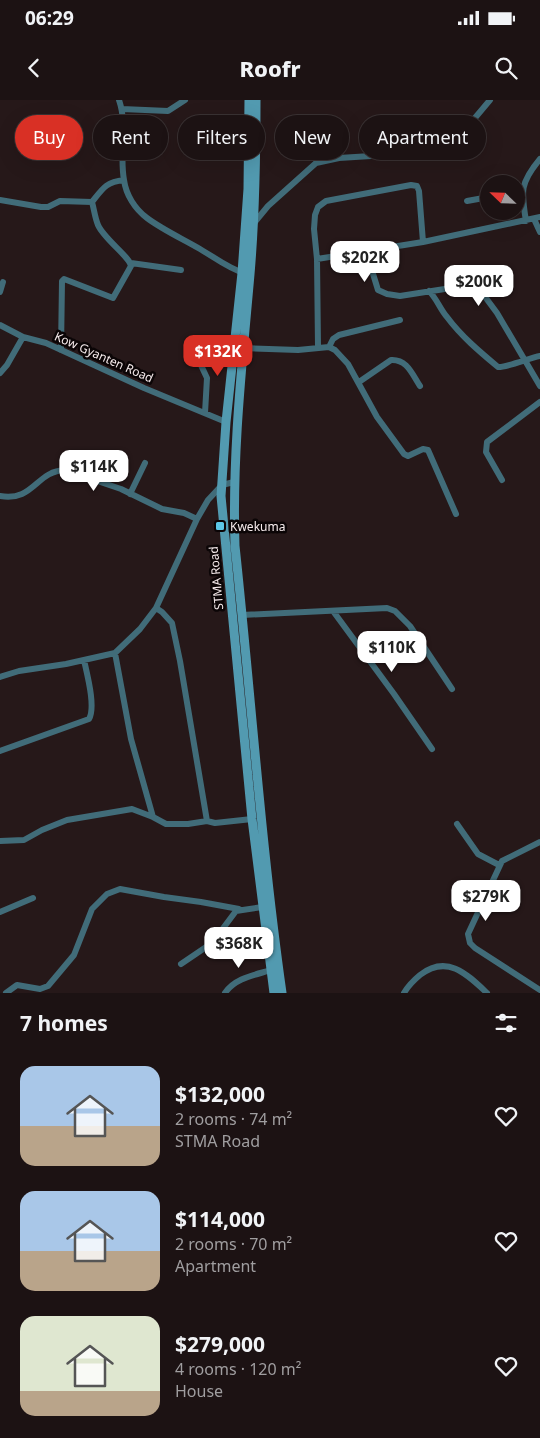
<!DOCTYPE html>
<html lang="en">
<head>
<meta charset="utf-8">
<style>
	body { margin:0; font-family:"Noto Sans",sans-serif; background:#292021; color:#f1f3f6; height:100vh; display:flex; flex-direction:column; font-size:19px; white-space:nowrap }
	* { box-sizing:border-box; margin:0 }
	p { font-size:16px; color:#a09ea0 }
	.icon { flex:none; width:28px; height:28px; fill:none; stroke:currentColor; stroke-width:2; stroke-linecap:round; stroke-linejoin:round }
	.map { position:relative; height:893px; overflow:hidden }
	.side { display:flex; flex-direction:column; background:#1c1213; flex:1 }
	.side>* { flex:none }
	.hud { position:absolute; left:15px; top:15px; width:510px; height:45px; display:flex; gap:10px }
	.needle { width:32px; rotate:293deg }
	.fabs { position:absolute; left:480px; top:75px; display:grid; gap:10px }
	.fabs a { display:grid; place-items:center; width:45px; height:45px; border-radius:50%; background:#1c1213; box-shadow:0 5px 20px #0002,0 0 0 1px #3a3233; font-size:25px }
	.price { position:absolute; translate:-50% -42px; padding:0 11px; border-radius:10px; background:#fff; color:#222; font-size:16px; line-height:32px; filter:drop-shadow(0 1px 2px #0008) }
	.price::after { content:''; position:absolute; left:50%; top:30px; width:15px; height:11px; margin-left:-8px; background:inherit; clip-path:polygon(0 0,100% 0,50% 100%) }
	.price.on { background:#d93025; color:#fff }
	ul { padding:0; list-style:none }
	li { display:flex; align-items:center; gap:15px; height:125px; padding:0 20px }
	li span { display:grid; place-items:center; flex:none; width:140px; height:100px; border-radius:15px; color:#555 }
	li>.icon { margin-inline-start:auto }
	span .icon { width:60px; height:60px; fill:#fffc; stroke-width:1 }
	li b { font-size:21px }
	h2 { display:flex; justify-content:space-between; align-items:center; height:60px; padding:0 20px; font-size:21px }
	.chip { padding:0 18px; border-radius:22px; background:#1c1213; box-shadow:0 5px 20px #0002,0 0 0 1px #3a3233; font-size:18px; line-height:45px }
	.chip.on { background:#d93025; color:#fff }
	.status { display:flex; justify-content:space-between; align-items:center; height:35px; padding:0 25px; background:#1c1213; direction:ltr }
	.status svg { height:14px; fill:currentColor }
	header { display:flex; justify-content:space-between; align-items:center; height:65px; padding:0 20px; background:#1c1213; font-size:22px; font-weight:800 }
	.map>svg:first-child { display:block }
	.lines { fill:none; stroke-linecap:round; stroke-linejoin:round }
	.minor { stroke:#416c79; stroke-width:6 }
	.secondary { stroke:#529ab0; stroke-width:9 }
	.poi-dot { fill:#5cc7e7; stroke:#0b0506; stroke-width:2 }
	.labels { text-anchor:middle; dominant-baseline:central; stroke-width:5; stroke-linejoin:round; paint-order:stroke }
	.street-label { font-size:12px; fill:#f7eced; stroke:#0b0506 }
	.poi-label { font-size:12px; fill:#f7eced; stroke:#0b0506; text-anchor:start }
</style>
</head>
<body>
<div class="status"><b>06:29</b><svg viewBox="0 0 49 12"><path d="M0 12V9h3v3zM5 12V6h3v6zM10 12V3h3v9zM15 12V0h3v12zM26 1h20v11H26zM47 4h2v5h-2z"/></svg></div>
<header><svg class="icon" aria-label="back" viewBox="0 0 24 24"><path d="M15 5l-7 7 7 7"/></svg>Roofr<svg class="icon" aria-label="search" viewBox="0 0 24 24"><circle cx="10" cy="10" r="6"/><path d="M15 15l6 6"/></svg></header>
<div class="map">
<svg width="540" height="893" viewBox="0 0 540 893">
	<rect width="100%" height="100%" fill="#261819"/>
	<g class="lines">
		<path class="minor" d="M 119,0 C 128,26 119,53 124,80 C 126,95 135,109 147,118 C 163,130 183,139 200,149 C 214,157 229,169 244,173
			M 122,9 L 168,11 L 185,0
			M 0,100 L 41,107 L 48,107 L 60,101 L 92,102 C 103,88 106,82 124,80
			M 467,101 L 489,97
			M 534,119 L 540,132
			M 526,121 C 521,91 520,83 540,59
			M 254,123 L 268,106 L 316,63 L 339,58 L 419,53 L 450,43 L 464,31 L 490,0
			M 366,151 L 378,190 L 387,194 L 400,196 L 451,188 L 475,188 L 480,190 L 497,213 L 540,286
			M 317,159 L 423,142 L 540,117
			M 131,163 L 181,170
			M 429,191 C 437,199 440,209 447,217 C 461,236 480,252 498,267 C 505,268 530,258 540,256
			M 0,192 L 3,182
			M 0,225 L 23,237 L 46,243 L 144,288 L 226,322
			M 205,239 L 199,261 L 207,278 L 205,313
			M 318,247 L 317,159 L 314,129 L 315,115 L 318,107 L 326,101 L 411,85 L 417,86 L 419,91 L 423,142
			M 329,247 L 333,239 L 339,235 L 400,220
			M 243,248 L 298,250 L 329,247 L 335,250 L 348,264 L 377,317 L 404,354 L 408,356 L 423,349 L 428,350 L 456,414
			M 61,250 L 62,181 L 64,179 L 113,198 L 131,166 C 130,157 104,139 98,125 C 95,118 94,109 92,102
			M 0,273 L 7,265 L 23,237
			M 359,282 L 391,260 C 407,259 412,274 420,286
			M 502,380 L 486,352 L 487,342 L 540,302
			M 130,394 L 145,363
			M 0,396 C 34,402 36,371 65,370 L 121,389 L 162,409 L 184,413 L 197,419
			M 333,511 L 394,594 L 432,649
			M 242,515 L 387,508 L 395,511 L 410,526 L 452,589
			M 0,577 L 19,571 L 66,564 L 115,553
			M 0,651 L 89,619 C 96,607 87,574 84,560
			M 153,717 L 131,639 L 115,553 L 140,529 L 156,508
			M 207,721 L 180,561 L 172,523 L 162,512 L 156,508 L 197,419 L 208,400 L 222,385 L 234,382
			M 457,724 L 478,754 L 499,765
			M 0,741 L 24,740 L 42,730 L 67,720 L 132,709 L 153,717 L 166,724 L 188,724 L 207,721 L 215,723 L 252,719
			M 540,742 L 502,761 L 468,834 L 470,843 L 475,848 L 540,890
			M 0,812 L 33,798
			M 181,864 L 212,843 L 236,811 L 262,807
			M 6,893 L 17,885 L 40,889 L 48,886 L 74,855 L 92,809 L 107,794 L 120,789 L 164,797 L 201,802 L 239,809
			M 225,893 C 235,878 255,875 271,870
			M 404,893 C 408,886 414,880 420,875 C 447,854 467,874 487,893"/>
		<path class="secondary" d="M 249,0 L 248,89 L 242,173 L 226,322 L 221,396 L 252,719 L 274,893
			M 256,0 C 256,58 255,116 250,174 C 242,265 232,355 235,446 C 251,595 261,745 282,893"/>
	</g>
	<rect class="poi-dot" x="215" y="421" width="10" height="10" rx="2.5"/>
	<g class="labels">
		<g class="street-label">
			<text transform="translate(104 257) rotate(24)">Kow Gyanten Road</text>
			<text transform="translate(216 478) rotate(-95)">STMA Road</text>
		</g>
		<g class="poi-label">
			<text x="230" y="426">Kwekuma</text>
		</g>
	</g>
</svg>
<div class="fabs">
<a><svg class="needle" viewBox="-14 -14 28 28"><path d="M0-13l5 13h-10z" fill="#e53935"/><path d="M0 13l5-13h-10z" fill="#a09ea0"/></svg></a>
</div>
<b class="price" style="left:365px;top:183px">$202K</b>
<b class="price" style="left:479px;top:207px">$200K</b>
<b class="price on" style="left:218px;top:277px">$132K</b>
<b class="price" style="left:94px;top:392px">$114K</b>
<b class="price" style="left:392px;top:573px">$110K</b>
<b class="price" style="left:486px;top:822px">$279K</b>
<b class="price" style="left:239px;top:869px">$368K</b>
<div class="hud">
<a class="chip on">Buy</a>
<a class="chip">Rent</a>
<a class="chip">Filters</a>
<a class="chip">New</a>
<a class="chip">Apartment</a>
</div>
</div>
<section class="side">
<h2>7 homes<svg class="icon" aria-label="filters" viewBox="0 0 24 24"><path d="M4 7h16M4 17h16"/><circle cx="9" cy="7" r="2"/><circle cx="15" cy="17" r="2"/></svg></h2>
<ul>
<li><span style="background:linear-gradient(#a9c7e8 60%,#b9a48a 0)"><svg class="icon" aria-label="home" viewBox="0 0 24 24"><path d="M3 11l9-7 9 7M6 9v11h12V9"/></svg></span><div><b>$132,000</b><p>2 rooms · 74 m²</p><p>STMA Road</p></div><svg class="icon" aria-label="heart" viewBox="0 0 24 24"><path d="M12 20l-8-8c-3-5 5-10 8-4 3-6 11-1 8 4z"/></svg></li>
<li><span style="background:linear-gradient(#a9c7e8 60%,#b9a48a 0)"><svg class="icon" aria-label="home" viewBox="0 0 24 24"><path d="M3 11l9-7 9 7M6 9v11h12V9"/></svg></span><div><b>$114,000</b><p>2 rooms · 70 m²</p><p>Apartment</p></div><svg class="icon" aria-label="heart" viewBox="0 0 24 24"><path d="M12 20l-8-8c-3-5 5-10 8-4 3-6 11-1 8 4z"/></svg></li>
<li><span style="background:linear-gradient(#dfe7d0 75%,#b9a48a 0)"><svg class="icon" aria-label="home" viewBox="0 0 24 24"><path d="M3 11l9-7 9 7M6 9v11h12V9"/></svg></span><div><b>$279,000</b><p>4 rooms · 120 m²</p><p>House</p></div><svg class="icon" aria-label="heart" viewBox="0 0 24 24"><path d="M12 20l-8-8c-3-5 5-10 8-4 3-6 11-1 8 4z"/></svg></li>
</ul>
</section>
</body>
</html>
